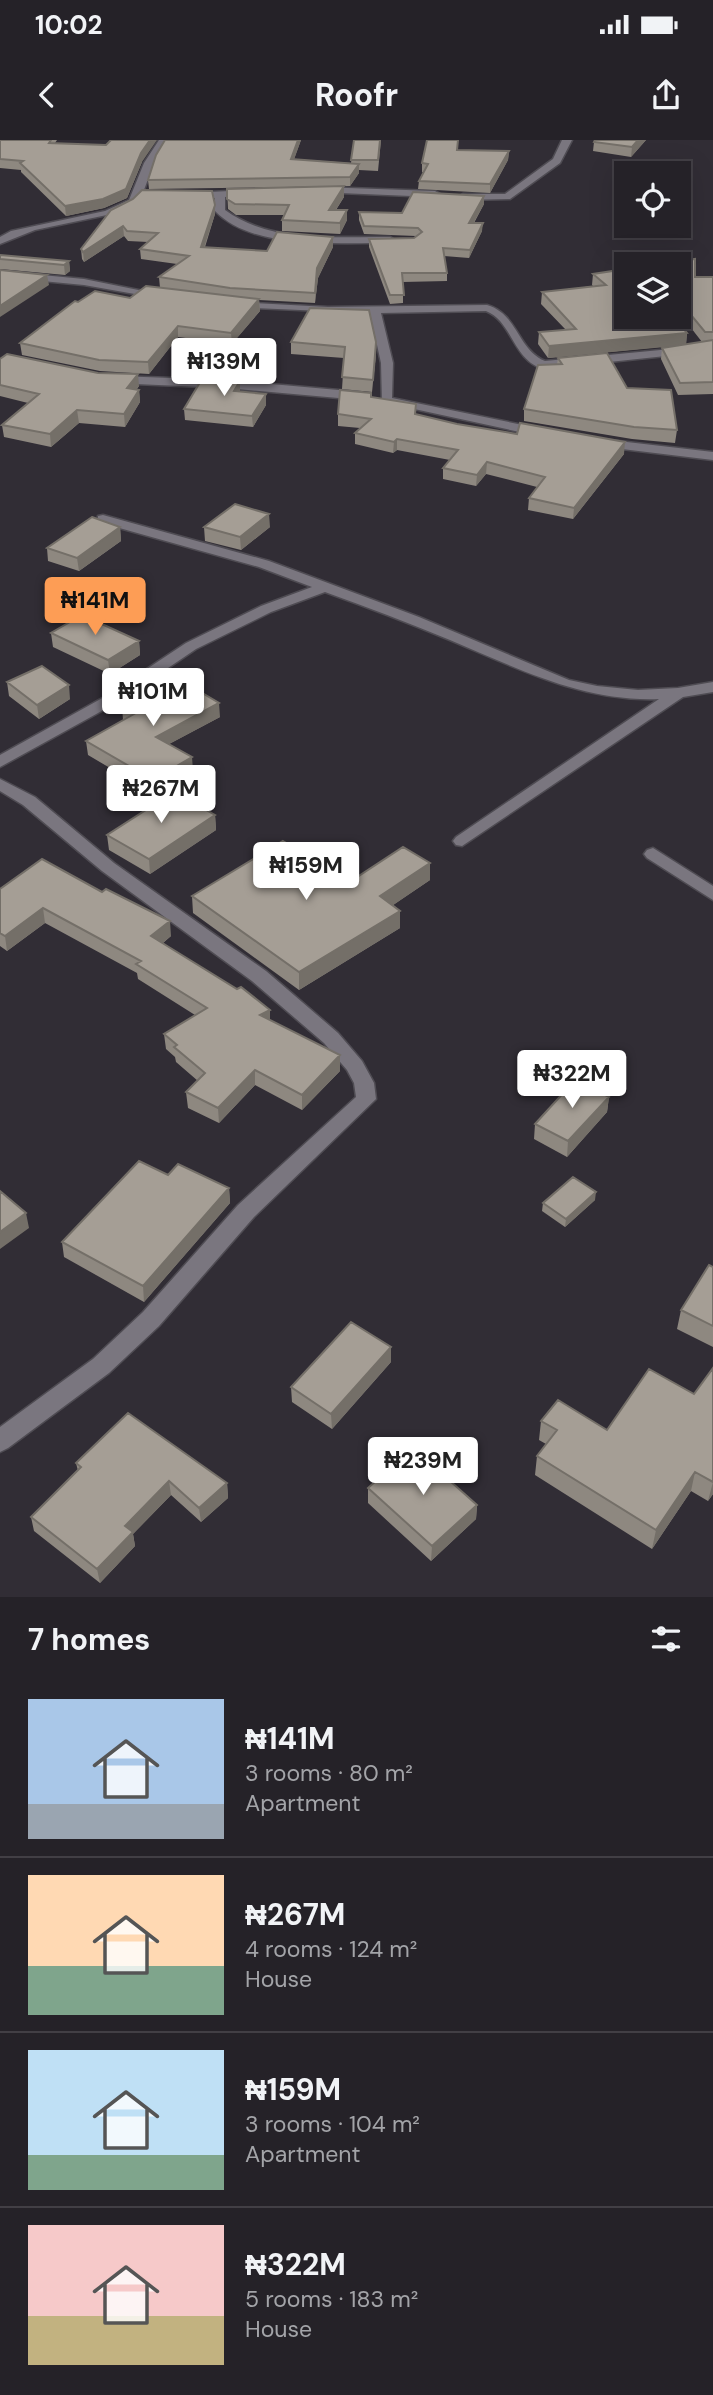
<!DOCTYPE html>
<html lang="en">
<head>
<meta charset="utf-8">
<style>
	body { margin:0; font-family:"DM Sans",sans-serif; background:#2d2a30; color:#f1f3f6; height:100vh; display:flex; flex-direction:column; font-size:26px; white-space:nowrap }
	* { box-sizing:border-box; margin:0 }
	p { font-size:23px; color:#a3a4a8 }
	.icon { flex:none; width:38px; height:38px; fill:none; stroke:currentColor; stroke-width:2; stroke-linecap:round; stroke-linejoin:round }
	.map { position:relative; height:1457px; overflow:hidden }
	.panel { display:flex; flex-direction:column; background:#252228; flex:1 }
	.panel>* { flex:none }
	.tools { position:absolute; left:614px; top:21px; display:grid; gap:14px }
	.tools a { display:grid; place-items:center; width:77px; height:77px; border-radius:0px; background:#252228; box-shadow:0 7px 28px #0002,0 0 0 2px #423f45; font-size:35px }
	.price { position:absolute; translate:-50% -60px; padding:0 16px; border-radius:7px; background:#fff; color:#222; font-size:23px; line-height:46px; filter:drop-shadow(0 2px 4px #0008) }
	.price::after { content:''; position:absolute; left:50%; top:42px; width:21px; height:16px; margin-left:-10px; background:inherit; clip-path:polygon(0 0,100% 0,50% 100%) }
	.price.current { background:#fd9d55; color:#111 }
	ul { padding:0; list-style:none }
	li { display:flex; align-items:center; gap:21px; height:175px; padding:0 28px }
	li+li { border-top:2px solid #423f45 }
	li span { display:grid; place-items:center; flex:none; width:196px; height:140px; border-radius:0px; color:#555 }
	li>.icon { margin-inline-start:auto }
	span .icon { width:84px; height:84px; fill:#fffc; stroke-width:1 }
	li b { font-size:30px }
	h2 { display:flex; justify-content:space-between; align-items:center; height:84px; padding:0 28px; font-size:30px }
	.status { display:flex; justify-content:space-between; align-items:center; height:49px; padding:0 35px; background:#252228; direction:ltr }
	.status svg { height:19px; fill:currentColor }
	header { display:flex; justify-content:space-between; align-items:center; height:91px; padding:0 28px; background:#252228; font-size:32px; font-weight:700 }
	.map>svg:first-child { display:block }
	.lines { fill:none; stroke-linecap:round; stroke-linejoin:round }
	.minor-casing { stroke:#4f4c53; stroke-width:3 }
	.minor { fill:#7a767f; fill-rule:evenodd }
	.wall { fill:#8e8880 }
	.shaded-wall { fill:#746f68 }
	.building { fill:#a59e95; stroke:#746f68; stroke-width:2 }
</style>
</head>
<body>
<div class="status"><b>10:02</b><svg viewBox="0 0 49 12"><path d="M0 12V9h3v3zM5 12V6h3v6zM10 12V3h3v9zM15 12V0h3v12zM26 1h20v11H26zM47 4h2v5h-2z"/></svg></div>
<header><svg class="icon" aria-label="back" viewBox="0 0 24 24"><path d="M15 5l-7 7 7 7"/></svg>Roofr<svg class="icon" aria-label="share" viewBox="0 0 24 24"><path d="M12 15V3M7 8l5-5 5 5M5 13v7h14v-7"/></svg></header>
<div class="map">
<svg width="713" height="1457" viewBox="0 0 713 1457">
	<rect width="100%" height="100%" fill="#312d35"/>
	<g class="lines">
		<defs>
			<path id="minor" d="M 159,0 L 169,0 L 154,23 L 141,58 L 126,71 L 35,90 L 0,104 L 0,97 L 11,91 L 105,71 L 129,60 L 144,23 Z
				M 562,0 L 572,0 L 560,23 L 510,59 L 463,60 L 458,57 L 463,54 L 505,54 L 553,19 Z
				M 319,47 L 435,51 L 440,54 L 435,57 L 316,52 L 314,50 Z
				M 249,50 L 254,53 L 252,55 L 225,57 L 225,70 C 272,104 335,96 390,97 L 395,100 L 390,103 C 338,102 254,111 215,71 L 215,58 L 190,59 L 185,56 L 190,53 Z
				M 0,131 L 84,139 L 168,156 L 163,159 L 84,145 L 0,137 Z
				M 236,162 L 328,167 L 487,165 C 518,174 517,209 545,221 L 713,205 L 713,211 L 543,229 C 512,219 513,182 486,171 L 381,173 L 393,223 L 392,258 L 547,290 L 547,296 L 543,297 L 382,262 L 381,223 L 370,173 L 232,167 L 230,165 Z
				M 117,236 L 226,240 L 361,252 L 367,256 L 361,260 L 226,248 L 113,243 L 113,237 Z
				M 601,299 L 713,312 L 713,320 L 597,306 L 597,300 Z
				M 103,375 L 269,421 L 419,477 L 569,540 L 597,546 L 638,550 L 678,548 L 713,542 L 713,552 L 683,557 L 462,706 L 456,705 L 453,701 L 456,697 L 659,559 C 583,562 519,529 450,500 C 409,483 367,467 325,452 L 271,472 L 196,509 L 118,562 L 0,627 L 0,615 L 106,556 L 186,503 L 261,466 L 312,447 L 259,427 L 98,382 L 98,376 Z
				M 0,639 L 35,657 L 114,723 L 266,831 L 338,893 L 362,921 L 374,943 L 376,959 L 254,1077 L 159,1186 L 109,1233 L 8,1308 L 0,1312 L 0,1287 L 93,1219 L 143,1172 L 238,1065 L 356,957 L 354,943 L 347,930 L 324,903 L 252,841 L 102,731 L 23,665 L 0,651 Z
				M 653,708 L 713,746 L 713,760 L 647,718 L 644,714 L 647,710 Z"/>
		</defs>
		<use href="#minor" class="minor-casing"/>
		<use href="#minor" class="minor"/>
	</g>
	<path class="wall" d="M 0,0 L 57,0 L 55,3 L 142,22 L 127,58 L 104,68 L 66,76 L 21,32 L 21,30 L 0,28 Z
		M 301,0 L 294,19 L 351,23 L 354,0 L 381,0 L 378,31 L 359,30 L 359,33 L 350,46 L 149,49 L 148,40 Z
		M 646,0 L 631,17 L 593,11 L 594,2 Z
		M 457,10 L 509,11 L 508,20 L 490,53 L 418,49 L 419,41 L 423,32 L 422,32 L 422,23 Z
		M 227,49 L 344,57 L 336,70 L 347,80 L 340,94 L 282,91 L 282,80 L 284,75 L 236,75 L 228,69 Z
		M 484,64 L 474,83 L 482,91 L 469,118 L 444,116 L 447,133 L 447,141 L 403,142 L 403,163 L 390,164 L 369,107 L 369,99 L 414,98 L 416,96 L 364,94 L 359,80 L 359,72 L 402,73 Z
		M 215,65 L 215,74 L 205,107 L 267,111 L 333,97 L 333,107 L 318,138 L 315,163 L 259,160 L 260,171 L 235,200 L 261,202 L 261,214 L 247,239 L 211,237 L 210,224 L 223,203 L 178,197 L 149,234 L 100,231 L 22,215 L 20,203 L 78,162 L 130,158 L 160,148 L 159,137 L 177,124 L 141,119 L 140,109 L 148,102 L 128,101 L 124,96 L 84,122 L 82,119 L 81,109 L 111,70 Z
		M 0,115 L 69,121 L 70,131 L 65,135 L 0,129 Z
		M 679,124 L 695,137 L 713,137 L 713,254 L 678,255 L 661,219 L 662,208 L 670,206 L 548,218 L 538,204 L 539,192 L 566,190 L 541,164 L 542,152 L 593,146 L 592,145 L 593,134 L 687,193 L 686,204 L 702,202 L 681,175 L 679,176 Z
		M 310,168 L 376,214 L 372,252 L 342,249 L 344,218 L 291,214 L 291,202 Z
		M 558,218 L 627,248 L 677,290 L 675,303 L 632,299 L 524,281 L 524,269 L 557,224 Z
		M 0,219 L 139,246 L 137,249 L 139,250 L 140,262 L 125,287 L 79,283 L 51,307 L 4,297 L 2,285 L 28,263 L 0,256 Z
		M 240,241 L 240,251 L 266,254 L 266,265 L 253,287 L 185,280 L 184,269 Z
		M 371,257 L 416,274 L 457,284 L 624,314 L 573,379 L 528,370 L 529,358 L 537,347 L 486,334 L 476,346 L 443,339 L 443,328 L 450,320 L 397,310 L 393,313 L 355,304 L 355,293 L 360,288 L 338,286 L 338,274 Z
		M 120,387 L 121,401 L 79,431 L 48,421 L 47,408 Z
		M 204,387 L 270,387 L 241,410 L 205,401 Z
		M 51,493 L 139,501 L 140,515 L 110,534 L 53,507 Z
		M 7,542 L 70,559 L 39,579 L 9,556 Z
		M 122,566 L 220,577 L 169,604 L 193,630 L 154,654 L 88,615 L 86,601 L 123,580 Z
		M 215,675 L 216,690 L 150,734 L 109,710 L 107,695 Z
		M 430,723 L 430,740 L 393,765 L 400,771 L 400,788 L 299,850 L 193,773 L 192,756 L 351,741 Z
		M 0,749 L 171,796 L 163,803 L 270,880 L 340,915 L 340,931 L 302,970 L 255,945 L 219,983 L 188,968 L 186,952 L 198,941 L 176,922 L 175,917 L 166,909 L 164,894 L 195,875 L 138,839 L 137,833 L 45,783 L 7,811 L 0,806 Z
		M 609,957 L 607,972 L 567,1017 L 534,999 L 535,984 Z
		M 168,1035 L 229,1048 L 230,1063 L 144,1162 L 64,1117 L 62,1102 Z
		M 595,1060 L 565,1087 L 542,1071 L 543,1063 Z
		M 713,1127 L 713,1207 L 677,1189 L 681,1170 Z
		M 391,1222 L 332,1289 L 292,1262 L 291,1247 Z
		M 713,1228 L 713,1354 L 708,1361 L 691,1351 L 652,1409 L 535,1335 L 537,1316 L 546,1304 L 539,1300 L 541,1281 L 607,1290 L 694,1254 Z
		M 76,1323 L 227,1343 L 228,1358 L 201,1382 L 171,1355 L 133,1394 L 135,1406 L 100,1443 L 34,1391 L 31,1377 L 78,1331 Z
		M 368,1348 L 477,1365 L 476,1379 L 431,1421 L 368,1363 Z"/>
	<path class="shaded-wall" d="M 150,0 L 157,0 L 142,22 L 127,58 L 104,68 L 66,76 L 65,66 L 141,13 Z
		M 298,0 L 301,0 L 291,28 L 291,19 Z
		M 638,0 L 646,0 L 631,17 L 632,7 Z
		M 509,11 L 508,20 L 490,53 L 490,44 Z
		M 359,24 L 359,33 L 350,46 L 350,37 Z
		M 344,46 L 344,57 L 329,80 L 329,70 Z
		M 484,56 L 484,64 L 469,91 L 469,83 Z
		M 215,65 L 215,74 L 201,117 L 201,107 Z
		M 347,70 L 347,80 L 340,94 L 340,83 Z
		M 483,83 L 482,91 L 469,118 L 470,110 Z
		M 123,86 L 124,96 L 84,122 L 83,112 Z
		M 333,97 L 333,107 L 318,138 L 315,163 L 317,128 Z
		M 69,121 L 70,131 L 65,135 L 64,125 Z
		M 47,135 L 49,145 L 0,177 L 0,166 Z
		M 259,159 L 260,171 L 232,204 L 231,193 Z
		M 178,186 L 178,197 L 149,234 L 148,222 Z
		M 687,193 L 686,205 L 548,218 L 549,206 Z
		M 261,202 L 261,214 L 247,239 L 247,227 Z
		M 376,202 L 376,214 L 372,252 L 373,240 Z
		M 138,234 L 139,246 L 128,260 L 127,248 Z
		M 240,241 L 240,252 L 234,251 Z
		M 139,250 L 140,262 L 125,287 L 124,274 Z
		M 266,254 L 266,265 L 253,287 L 252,276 Z
		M 77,270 L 79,283 L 51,307 L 50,294 Z
		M 397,299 L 397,310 L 393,313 L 394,302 Z
		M 625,302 L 624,314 L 573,379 L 574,368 Z
		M 487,322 L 486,334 L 476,346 L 477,335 Z
		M 269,374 L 270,387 L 241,410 L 240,397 Z
		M 120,387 L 121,401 L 79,431 L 77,418 Z
		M 139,501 L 140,515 L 110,534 L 108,520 Z
		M 69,545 L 70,559 L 39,579 L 37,565 Z
		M 219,563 L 220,577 L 158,610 L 156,597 Z
		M 192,617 L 193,630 L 154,654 L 153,640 Z
		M 215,675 L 216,690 L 150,734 L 149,719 Z
		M 430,723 L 430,740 L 380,774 L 380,756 Z
		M 43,768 L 45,783 L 7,811 L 5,796 Z
		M 400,771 L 400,788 L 299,850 L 299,832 Z
		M 170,781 L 171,796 L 153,811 L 151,796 Z
		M 270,870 L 270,885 L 260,875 Z
		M 340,915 L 340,931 L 302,970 L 302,955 Z
		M 255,930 L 255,945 L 219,983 L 218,968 Z
		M 609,957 L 607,972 L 567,1017 L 568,1001 Z
		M 229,1048 L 230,1063 L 144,1162 L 143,1146 Z
		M 596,1052 L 595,1060 L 565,1087 L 566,1079 Z
		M 26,1073 L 29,1088 L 0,1109 L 0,1092 Z
		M 391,1207 L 391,1222 L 332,1289 L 331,1274 Z
		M 695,1332 L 691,1351 L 652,1409 L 656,1390 Z
		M 169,1341 L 171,1355 L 133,1394 L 135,1406 L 100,1443 L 97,1429 L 125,1386 Z
		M 713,1342 L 713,1354 L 708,1361 Z
		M 227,1343 L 228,1358 L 201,1382 L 199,1368 Z
		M 477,1365 L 476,1379 L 431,1421 L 432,1406 Z"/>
	<path class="building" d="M 0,0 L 51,0 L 49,3 L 106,5 L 111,0 L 150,0 L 141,13 L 126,49 L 103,59 L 65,66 L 20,23 L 23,21 L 0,19 Z
		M 165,0 L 298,0 L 291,19 L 359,24 L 350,37 L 148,40 L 156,15 Z
		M 354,0 L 380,0 L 378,20 L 351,20 Z
		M 427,0 L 458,0 L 457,10 L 509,11 L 490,44 L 419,41 L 428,24 L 422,23 Z
		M 595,0 L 638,0 L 632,7 L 594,2 Z
		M 344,46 L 329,70 L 347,70 L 340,83 L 282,80 L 289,65 L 235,64 L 227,59 L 227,49 Z
		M 142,50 L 212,51 L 215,65 L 201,107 L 267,111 L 277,92 L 333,97 L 317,128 L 315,153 L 230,148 L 159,137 L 189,116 L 140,109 L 158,93 L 127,91 L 123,86 L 83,112 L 81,109 L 111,70 L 133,59 Z
		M 413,52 L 484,56 L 469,83 L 483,83 L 470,110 L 443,108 L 447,133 L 402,133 L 404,155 L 390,155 L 369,99 L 414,98 L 422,92 L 418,88 L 364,86 L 359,72 L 402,73 Z
		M 0,115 L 69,121 L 64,125 L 0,119 Z
		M 695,119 L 695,137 L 713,137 L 713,192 L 705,192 L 682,164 L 679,164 L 679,124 L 658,124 Z
		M 626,129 L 626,177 L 674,177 L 687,193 L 549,206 L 539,192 L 576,189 L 542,152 L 606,145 L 593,134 Z
		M 0,130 L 47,135 L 0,166 Z
		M 146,146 L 259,159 L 231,193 L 178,186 L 148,222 L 99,220 L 20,203 L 75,161 L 78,162 L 95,151 L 130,158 Z
		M 310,168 L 369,170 L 376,202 L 373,240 L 342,237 L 345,207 L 291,202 Z
		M 225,199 L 261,202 L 247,227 L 210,224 Z
		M 713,200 L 713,242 L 680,243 L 662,208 Z
		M 607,213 L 627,248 L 671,250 L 677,290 L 634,287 L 524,269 L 538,225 L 562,224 L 558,218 Z
		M 7,214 L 98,233 L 138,234 L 127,248 L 139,250 L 124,274 L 77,270 L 50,294 L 2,285 L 39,254 L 0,245 L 0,219 Z
		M 202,239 L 240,241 L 234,251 L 266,254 L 252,276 L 184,269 Z
		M 340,250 L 371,253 L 371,257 L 416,264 L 415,274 L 457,284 L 517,294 L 520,283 L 625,302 L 574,368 L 529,358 L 545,337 L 487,322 L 477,335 L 443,328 L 458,310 L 397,299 L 394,302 L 355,293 L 371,279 L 338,274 Z
		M 235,364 L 269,374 L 240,397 L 204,387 Z
		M 92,377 L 120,387 L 77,418 L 47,408 Z
		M 82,475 L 139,501 L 108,520 L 51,493 Z
		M 42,526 L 69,545 L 37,565 L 7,542 Z
		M 177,538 L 219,563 L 156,597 L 192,617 L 153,640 L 86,601 L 134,574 L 122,566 Z
		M 174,652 L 215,675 L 149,719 L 107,695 Z
		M 283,701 L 351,741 L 403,707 L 430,723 L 380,756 L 400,771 L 299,832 L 192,756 Z
		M 42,719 L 102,752 L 106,749 L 170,781 L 151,796 L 237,849 L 241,847 L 270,870 L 260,875 L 340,915 L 302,955 L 255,930 L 218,968 L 186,952 L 205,933 L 174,907 L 177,905 L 164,894 L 207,868 L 136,824 L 141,821 L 43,768 L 5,796 L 0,793 L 0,749 Z
		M 576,939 L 609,957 L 568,1001 L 535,984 Z
		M 139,1021 L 168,1035 L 178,1024 L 229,1048 L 143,1146 L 62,1102 Z
		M 573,1037 L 596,1052 L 566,1079 L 543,1063 Z
		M 0,1051 L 26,1073 L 0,1092 Z
		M 709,1125 L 713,1127 L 713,1186 L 681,1170 Z
		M 351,1182 L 391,1207 L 331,1274 L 291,1247 Z
		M 713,1228 L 713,1342 L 695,1332 L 656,1390 L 537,1316 L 557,1290 L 541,1281 L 558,1260 L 607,1290 L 649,1229 L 694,1254 Z
		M 128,1273 L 227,1343 L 199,1368 L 169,1341 L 125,1386 L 133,1392 L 97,1429 L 31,1377 L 81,1327 L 76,1323 Z
		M 413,1308 L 477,1365 L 432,1406 L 368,1348 Z"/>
</svg>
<div class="tools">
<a><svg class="icon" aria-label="locate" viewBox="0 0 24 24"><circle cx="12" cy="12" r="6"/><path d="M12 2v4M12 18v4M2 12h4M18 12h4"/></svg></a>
<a><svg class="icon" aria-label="layers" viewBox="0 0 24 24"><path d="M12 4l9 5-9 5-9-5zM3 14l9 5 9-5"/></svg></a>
</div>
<b class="price" style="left:224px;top:258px">₦139M</b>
<b class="price current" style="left:95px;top:497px">₦141M</b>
<b class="price" style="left:153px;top:588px">₦101M</b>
<b class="price" style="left:161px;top:685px">₦267M</b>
<b class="price" style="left:306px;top:762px">₦159M</b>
<b class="price" style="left:572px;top:970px">₦322M</b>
<b class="price" style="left:423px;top:1357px">₦239M</b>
</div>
<section class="panel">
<h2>7 homes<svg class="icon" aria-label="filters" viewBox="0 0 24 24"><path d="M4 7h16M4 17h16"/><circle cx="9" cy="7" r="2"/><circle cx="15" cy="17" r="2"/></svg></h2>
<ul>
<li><span style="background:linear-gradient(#a9c7e8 75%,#9aa5b1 0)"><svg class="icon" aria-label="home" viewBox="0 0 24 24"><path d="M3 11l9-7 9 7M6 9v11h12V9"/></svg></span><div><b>₦141M</b><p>3 rooms · 80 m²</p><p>Apartment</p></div></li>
<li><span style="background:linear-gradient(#ffd9b3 65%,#7fa58c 0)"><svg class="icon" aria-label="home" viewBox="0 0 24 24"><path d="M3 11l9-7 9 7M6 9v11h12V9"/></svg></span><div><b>₦267M</b><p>4 rooms · 124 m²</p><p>House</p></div></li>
<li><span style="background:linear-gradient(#bfe0f5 75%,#7fa58c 0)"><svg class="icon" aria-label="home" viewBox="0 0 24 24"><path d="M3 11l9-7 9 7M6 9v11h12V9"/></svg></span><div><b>₦159M</b><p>3 rooms · 104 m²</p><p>Apartment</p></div></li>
<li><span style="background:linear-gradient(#f6c9c9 65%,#c2b280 0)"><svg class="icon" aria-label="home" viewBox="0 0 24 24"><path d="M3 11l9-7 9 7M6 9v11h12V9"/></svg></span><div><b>₦322M</b><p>5 rooms · 183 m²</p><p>House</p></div></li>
</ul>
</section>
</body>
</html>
